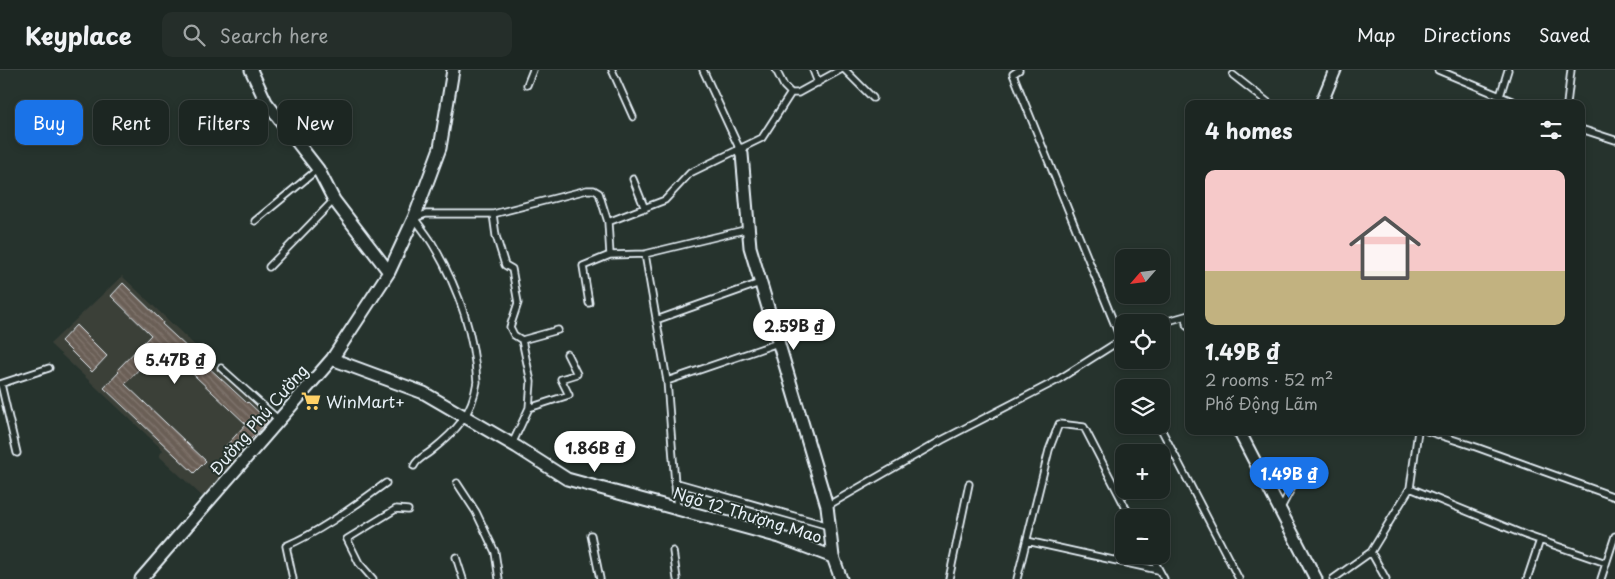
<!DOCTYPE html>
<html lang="en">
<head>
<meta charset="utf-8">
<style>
	body { margin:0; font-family:"Playpen Sans",sans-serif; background:#252e2a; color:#f1f3f6; height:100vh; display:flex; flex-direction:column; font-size:19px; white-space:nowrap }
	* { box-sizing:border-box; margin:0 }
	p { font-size:16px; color:#a0a5a5 }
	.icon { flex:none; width:28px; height:28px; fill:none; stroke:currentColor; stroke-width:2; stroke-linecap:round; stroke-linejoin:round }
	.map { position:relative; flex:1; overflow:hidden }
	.drawer { position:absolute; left:1185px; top:30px; width:400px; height:335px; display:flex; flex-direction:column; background:#1c2622; border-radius:10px; box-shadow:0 2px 8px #0003,0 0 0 1px #3a4340 }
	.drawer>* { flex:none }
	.guide { position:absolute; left:15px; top:30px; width:475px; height:45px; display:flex; gap:10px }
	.needle { width:32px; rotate:242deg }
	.buttons { position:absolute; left:1115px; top:179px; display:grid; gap:10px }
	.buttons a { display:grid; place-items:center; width:55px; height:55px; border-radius:10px; background:#1c2622; box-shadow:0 2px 8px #0003,0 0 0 1px #3a4340; font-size:25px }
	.price { position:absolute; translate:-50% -42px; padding:0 11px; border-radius:18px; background:#fff; color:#222; font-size:16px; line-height:32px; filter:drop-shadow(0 1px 2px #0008) }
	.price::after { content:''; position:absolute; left:50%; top:30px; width:15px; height:11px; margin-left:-8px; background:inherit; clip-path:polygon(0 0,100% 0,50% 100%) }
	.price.on { background:#1a73e8; color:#fff }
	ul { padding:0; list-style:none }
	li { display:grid; align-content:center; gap:10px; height:265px; padding:0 20px }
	li span { display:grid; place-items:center; height:155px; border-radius:10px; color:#555 }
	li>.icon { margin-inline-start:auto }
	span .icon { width:90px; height:90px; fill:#fffc; stroke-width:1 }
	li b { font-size:21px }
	h2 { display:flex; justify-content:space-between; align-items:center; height:60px; padding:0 20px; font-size:21px }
	.chip { padding:0 18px; border-radius:10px; background:#1c2622; box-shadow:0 2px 8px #0003,0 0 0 1px #3a4340; font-size:18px; line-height:45px }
	.chip.on { background:#1a73e8; color:#fff }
	header { display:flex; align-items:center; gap:30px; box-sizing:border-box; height:70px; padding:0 25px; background:#1c2622; border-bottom:1px solid #3a4340 }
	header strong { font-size:24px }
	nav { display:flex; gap:28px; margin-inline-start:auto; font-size:18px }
	.search { width:350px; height:45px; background:#252e2a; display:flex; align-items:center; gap:12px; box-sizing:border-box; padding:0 18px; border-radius:10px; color:#a0a5a5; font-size:19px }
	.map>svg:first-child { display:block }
	.built { fill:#3b4039 }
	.building { fill:url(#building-back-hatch); stroke:#e8f1f8 }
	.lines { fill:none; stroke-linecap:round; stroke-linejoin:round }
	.lane-casing { stroke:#e8f1f8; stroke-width:9 }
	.street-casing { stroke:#e8f1f8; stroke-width:15 }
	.lane { stroke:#26332d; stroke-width:5.5 }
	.street { stroke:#26332d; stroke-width:11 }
	.labels { text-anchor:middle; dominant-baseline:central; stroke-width:4; stroke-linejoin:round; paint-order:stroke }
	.poi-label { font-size:16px; fill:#e8f1f8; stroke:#26332d; text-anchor:start }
	.street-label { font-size:16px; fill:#e8f1f8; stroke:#26332d }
</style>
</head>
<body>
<header>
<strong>Keyplace</strong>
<div class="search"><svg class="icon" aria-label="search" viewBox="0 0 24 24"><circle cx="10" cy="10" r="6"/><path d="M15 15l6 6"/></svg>Search here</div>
<nav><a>Map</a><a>Directions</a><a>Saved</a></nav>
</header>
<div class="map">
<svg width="1615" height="509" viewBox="0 0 1615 509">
	<defs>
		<pattern id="building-back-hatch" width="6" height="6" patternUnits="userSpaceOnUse" patternTransform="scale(1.25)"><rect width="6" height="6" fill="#6b5f56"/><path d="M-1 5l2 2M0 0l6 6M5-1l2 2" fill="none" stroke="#80766f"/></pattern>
	</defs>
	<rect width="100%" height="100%" fill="#26332d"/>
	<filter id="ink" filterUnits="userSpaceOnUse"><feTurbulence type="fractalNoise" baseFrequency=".02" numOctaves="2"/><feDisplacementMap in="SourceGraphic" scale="10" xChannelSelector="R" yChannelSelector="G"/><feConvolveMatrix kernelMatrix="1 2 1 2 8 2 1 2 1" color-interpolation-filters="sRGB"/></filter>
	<g filter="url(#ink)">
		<path class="built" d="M 122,206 L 272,349 L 203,427 L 159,386 L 163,380 L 50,274 Z"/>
		<path class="building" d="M 123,213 L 163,252 L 162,254 L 247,333 L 248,332 L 268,351 L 235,386 L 225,377 L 246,354 L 162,275 L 125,314 L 206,391 L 194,403 L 104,318 L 119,302 L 117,300 L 151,265 L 111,226 Z
			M 76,255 L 107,286 L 92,302 L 61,271 Z"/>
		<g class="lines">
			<defs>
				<path id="lane" d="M 612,0 L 633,47
					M 703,0 L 740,80
					M 776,0 L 784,16 L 791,23 L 798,23 L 840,0
					M 813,0 L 818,13
					M 845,0 L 873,28
					M 1019,0 L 1013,4 L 1121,270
					M 1438,0 L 1519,34
					M 1233,5 L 1270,34
					M 527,15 L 533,0
					M 1500,26 L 1508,0
					M 1567,34 L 1571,0
					M 1581,59 L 1615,70
					M 633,109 L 645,139
					M 493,144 L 496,166 L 505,195 L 512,199 L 518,233 L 510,257 L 514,265 L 522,270 L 531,312 L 529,338 L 512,374
					M 255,151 L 318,99
					M 608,152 L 665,130 L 690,103 L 762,68 L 791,23
					M 645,184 L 667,311 L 677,439
					M 610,185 L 645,184 L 748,159
					M 269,197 L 334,130
					M 656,250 L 760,213
					M 1161,253 L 1189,245
					M 522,270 L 558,260
					M 221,298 L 279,350
					M 667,311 L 778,273
					M 0,314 L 49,298
					M 1,314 L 17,383
					M 529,338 L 569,325 L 561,309 L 577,304 L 567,284
					M 1159,355 L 1239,509
					M 1427,361 L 1476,377 L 1615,427
					M 414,396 C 417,389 425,386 431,381 C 456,361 472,345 477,312 C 474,263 457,215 432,173 C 427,165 420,156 414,148 L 426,144 L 493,144 L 587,120 L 594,120 L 599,123 L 608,152 L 610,185 L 583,196 L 589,233
					M 674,412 L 829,456
					M 457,413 L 476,442 L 495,482 L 499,509
					M 1410,418 L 1525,465 L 1606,493
					M 827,436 L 942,370 L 1056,311 L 1124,268
					M 1281,438 L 1298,406 L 1298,397 L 1325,402
					M 591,465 L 600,509
					M 1027,471 L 1158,500
					M 673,481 L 677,509
					M 1371,482 L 1386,509
					M 1151,485 L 1164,509
					M 456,487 L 463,509
					M 293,509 L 286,476 C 323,460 354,436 386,413
					M 373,509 L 359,493 L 347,469 L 396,439 L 408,440
					M 949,509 L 969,414
					M 1017,509 L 1049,380 L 1059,354 L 1084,357 L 1131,448
					M 1333,509 L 1371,482 L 1410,418 L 1418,361
					M 1527,509 L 1540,470
					M 1601,509 L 1615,466"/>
				<path id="street" d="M 251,0 L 266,32 L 318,99 L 334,130 L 389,202
					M 1321,34 L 1335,0
					M 740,80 L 742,84 L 750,177 L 827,436 L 833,487
					M 1189,251 L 1189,254
					M 332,289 L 424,323 L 517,377 L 567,409 L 780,467 L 833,487 L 841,509
					M 1239,361 L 1316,509
					M 141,509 L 332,289 L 389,202 L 414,148 L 440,78 L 453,0"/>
			</defs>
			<use href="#lane" class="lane-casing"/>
			<use href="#street" class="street-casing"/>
			<use href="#lane" class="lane"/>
			<use href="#street" class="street"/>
		</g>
	</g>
	<defs>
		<symbol id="supermarket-bare" viewBox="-9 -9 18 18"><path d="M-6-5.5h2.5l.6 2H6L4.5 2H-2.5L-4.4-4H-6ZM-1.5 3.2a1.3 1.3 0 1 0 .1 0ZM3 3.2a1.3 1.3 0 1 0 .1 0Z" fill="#ffd166" stroke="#26332d" stroke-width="2.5" paint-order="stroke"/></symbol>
	</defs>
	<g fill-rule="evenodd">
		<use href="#supermarket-bare" x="297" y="317" width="28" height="28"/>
	</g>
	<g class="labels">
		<g class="poi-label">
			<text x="326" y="331">WinMart+</text>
		</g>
		<g class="street-label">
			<text transform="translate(258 349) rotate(-49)">Đường Phú Cường</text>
			<text transform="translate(748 444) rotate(17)">Ngõ 12 Thượng Mao</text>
		</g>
	</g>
</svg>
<div class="buttons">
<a><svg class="needle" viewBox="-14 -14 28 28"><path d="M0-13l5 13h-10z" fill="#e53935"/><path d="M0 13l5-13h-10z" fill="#a0a5a5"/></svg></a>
<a><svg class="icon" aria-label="locate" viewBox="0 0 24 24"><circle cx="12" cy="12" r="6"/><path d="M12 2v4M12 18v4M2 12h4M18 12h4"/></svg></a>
<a><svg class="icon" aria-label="layers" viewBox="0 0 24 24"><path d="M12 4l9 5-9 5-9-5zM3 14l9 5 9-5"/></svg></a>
<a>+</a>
<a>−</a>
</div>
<b class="price" style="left:794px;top:281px">2.59B ₫</b>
<b class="price" style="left:175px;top:315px">5.47B ₫</b>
<b class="price" style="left:595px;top:403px">1.86B ₫</b>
<b class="price on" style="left:1289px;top:429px">1.49B ₫</b>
<div class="guide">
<a class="chip on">Buy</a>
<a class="chip">Rent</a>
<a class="chip">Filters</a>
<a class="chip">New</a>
</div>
<section class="drawer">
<h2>4 homes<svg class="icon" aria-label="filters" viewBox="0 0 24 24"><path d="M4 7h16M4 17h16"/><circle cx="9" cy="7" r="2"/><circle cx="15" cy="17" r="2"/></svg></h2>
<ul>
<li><span style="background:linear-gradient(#f6c9c9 65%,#c2b280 0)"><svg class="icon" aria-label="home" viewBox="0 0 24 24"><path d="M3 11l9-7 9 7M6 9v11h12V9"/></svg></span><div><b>1.49B ₫</b><p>2 rooms · 52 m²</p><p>Phố Động Lãm</p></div></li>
</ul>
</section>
</div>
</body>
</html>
